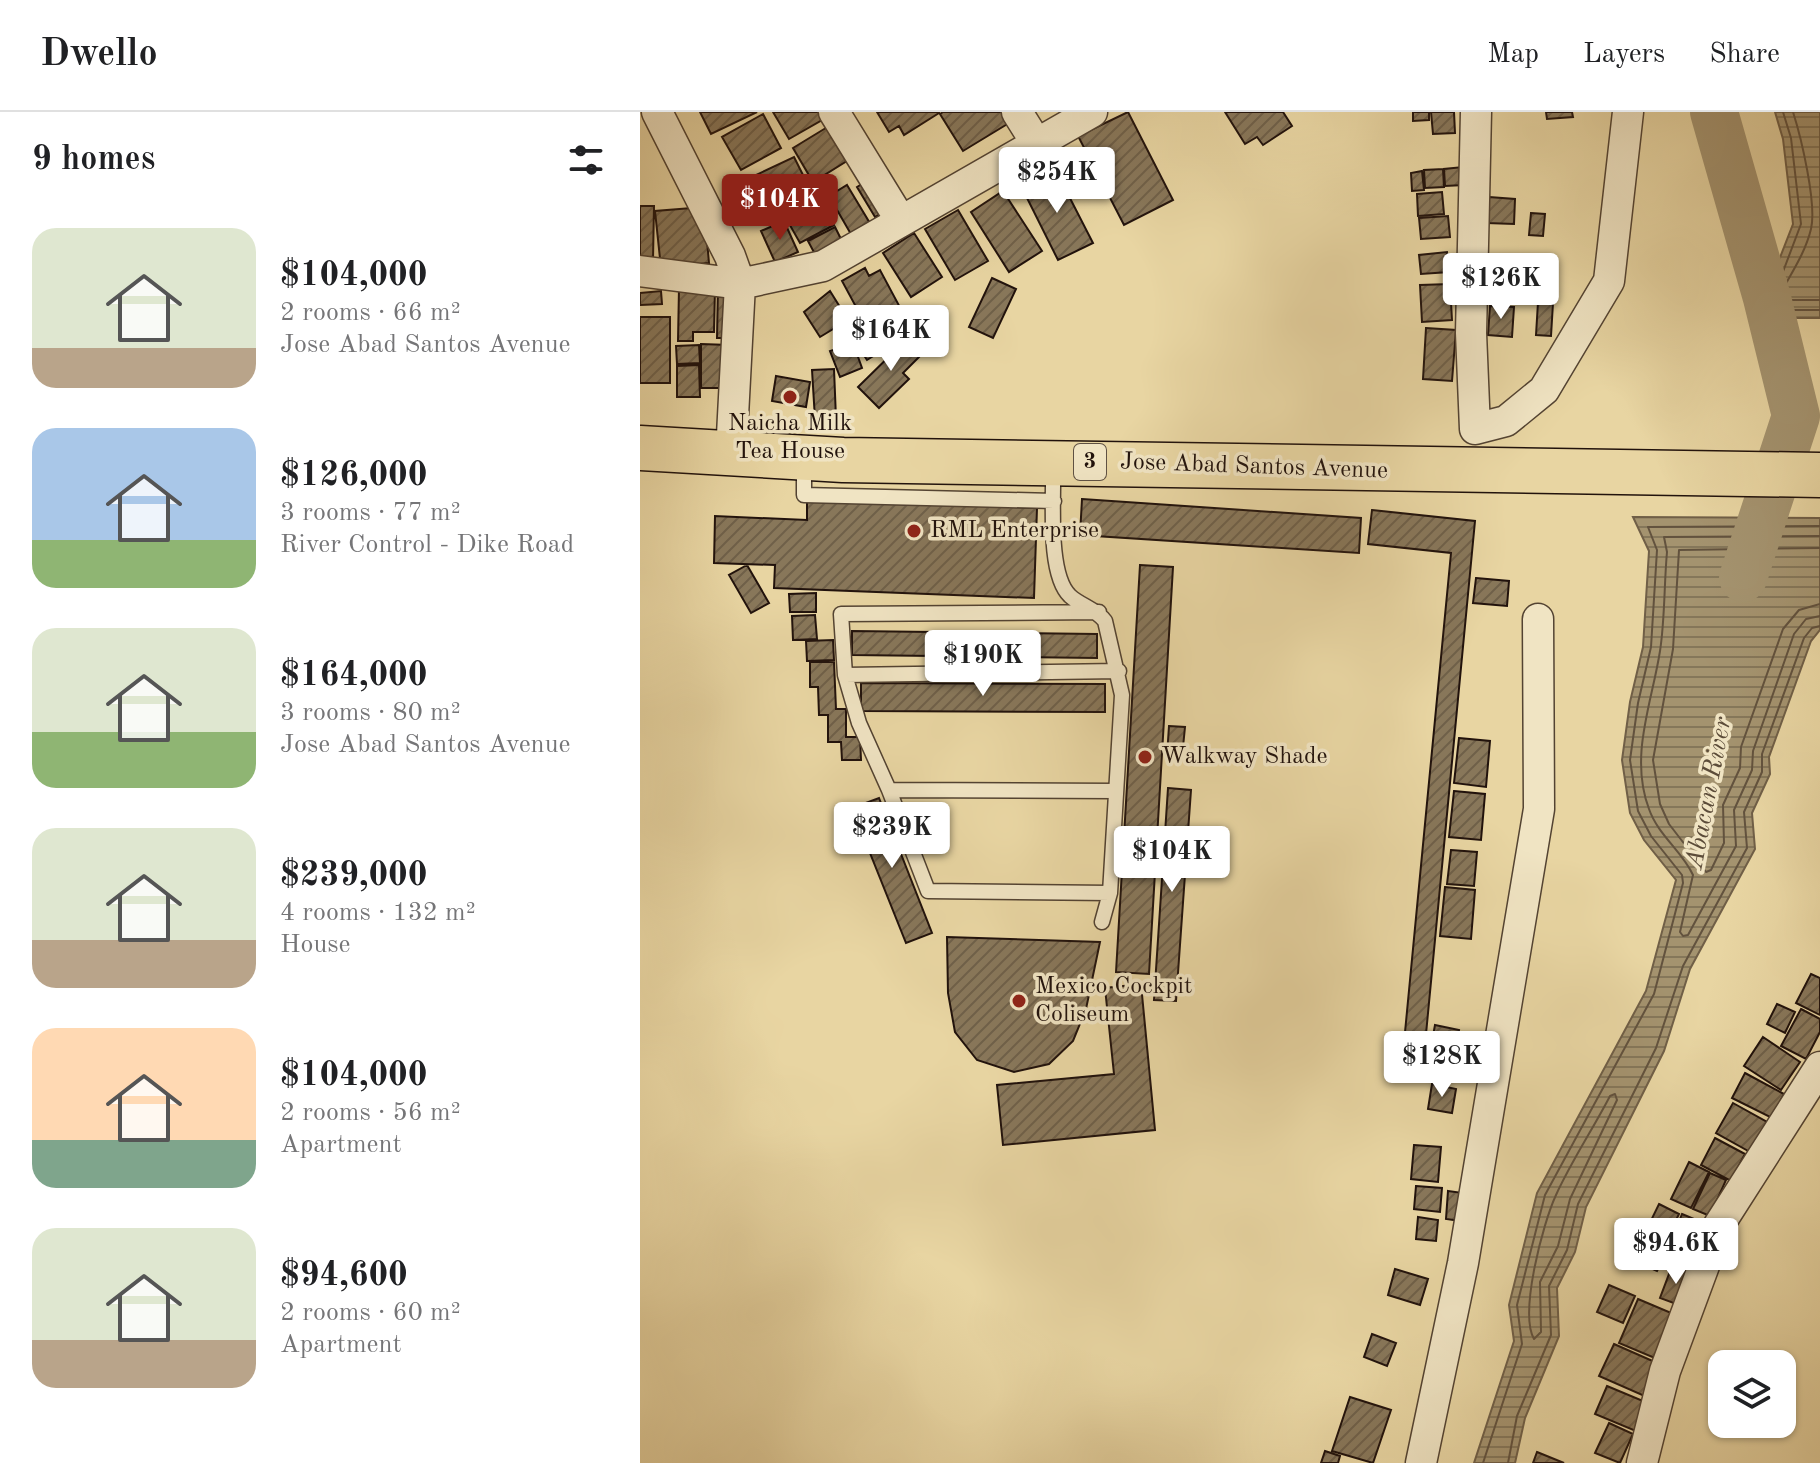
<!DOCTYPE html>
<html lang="en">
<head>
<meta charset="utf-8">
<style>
	body { margin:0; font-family:"Old Standard TT",serif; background:#f2f2f2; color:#202124; height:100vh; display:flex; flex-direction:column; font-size:30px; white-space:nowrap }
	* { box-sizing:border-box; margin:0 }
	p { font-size:26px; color:#757577 }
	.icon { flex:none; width:44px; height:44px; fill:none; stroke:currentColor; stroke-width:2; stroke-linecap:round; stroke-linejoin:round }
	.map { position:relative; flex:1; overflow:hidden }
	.drawer { display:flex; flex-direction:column; background:#fff; width:640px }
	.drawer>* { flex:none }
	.fabs { position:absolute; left:1068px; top:1238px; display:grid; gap:16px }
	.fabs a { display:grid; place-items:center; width:88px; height:88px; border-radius:16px; background:#fff; box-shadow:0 2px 6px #0004; font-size:40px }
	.price { position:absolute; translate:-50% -68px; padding:0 18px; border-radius:8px; background:#fff; color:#222; font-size:26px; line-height:52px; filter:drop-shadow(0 2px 4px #0008) }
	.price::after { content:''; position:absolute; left:50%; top:48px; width:24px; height:18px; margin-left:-12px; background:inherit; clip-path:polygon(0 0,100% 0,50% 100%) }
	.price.on { background:#8f2418; color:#fff }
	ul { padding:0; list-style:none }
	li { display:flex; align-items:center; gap:24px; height:200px; padding:0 32px }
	li span { display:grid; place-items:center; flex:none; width:224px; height:160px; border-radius:24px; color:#555 }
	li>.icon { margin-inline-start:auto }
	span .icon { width:96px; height:96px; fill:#fffc; stroke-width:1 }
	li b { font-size:34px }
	h2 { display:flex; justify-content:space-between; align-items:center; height:96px; padding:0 32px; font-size:34px }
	header { display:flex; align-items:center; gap:48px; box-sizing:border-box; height:112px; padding:0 40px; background:#fff; border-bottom:2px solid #e0e0e0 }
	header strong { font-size:38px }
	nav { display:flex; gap:44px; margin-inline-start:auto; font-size:28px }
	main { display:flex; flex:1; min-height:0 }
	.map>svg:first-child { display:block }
	.water { fill:url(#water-rules); stroke:#705f47; stroke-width:2 }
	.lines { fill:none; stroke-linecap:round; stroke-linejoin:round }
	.shore { stroke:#62523e; stroke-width:2 }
	.river { stroke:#a4936f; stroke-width:48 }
	.building { fill:url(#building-hatch); stroke:#21120c; stroke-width:2 }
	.service-casing { stroke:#534332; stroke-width:17 }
	.minor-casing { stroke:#534332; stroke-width:33 }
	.trunk-casing { stroke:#21120c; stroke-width:47 }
	.service { stroke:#f0e4c3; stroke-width:14 }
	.minor { stroke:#f0e4c3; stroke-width:30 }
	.trunk { stroke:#e8d5a2; stroke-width:44 }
	.poi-dot { fill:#8f2418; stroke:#f0e4c3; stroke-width:3 }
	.labels { text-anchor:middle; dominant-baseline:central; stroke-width:7; stroke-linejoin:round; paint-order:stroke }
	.shield { fill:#f0e4c3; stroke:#5f5143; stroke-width:2 }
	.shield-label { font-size:22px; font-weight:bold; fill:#21120c }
	.poi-label { font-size:24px; fill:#21120c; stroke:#f0e4c3; text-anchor:start }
	.street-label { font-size:24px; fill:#21120c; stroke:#f0e4c3 }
	.water-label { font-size:26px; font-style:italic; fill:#5c4c39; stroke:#f0e4c3 }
</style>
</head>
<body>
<header>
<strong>Dwello</strong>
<nav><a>Map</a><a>Layers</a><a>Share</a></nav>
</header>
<main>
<section class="drawer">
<h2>9 homes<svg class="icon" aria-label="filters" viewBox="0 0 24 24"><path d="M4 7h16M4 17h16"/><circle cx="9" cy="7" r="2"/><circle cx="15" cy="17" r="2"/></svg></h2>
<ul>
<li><span style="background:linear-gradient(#dfe7d0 75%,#b9a48a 0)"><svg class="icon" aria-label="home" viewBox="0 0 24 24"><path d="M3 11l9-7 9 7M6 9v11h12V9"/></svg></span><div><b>$104,000</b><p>2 rooms · 66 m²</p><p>Jose Abad Santos Avenue</p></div></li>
<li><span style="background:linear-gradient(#a9c7e8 70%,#8fb573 0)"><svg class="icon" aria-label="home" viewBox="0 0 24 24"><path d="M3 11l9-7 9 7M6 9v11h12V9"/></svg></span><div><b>$126,000</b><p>3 rooms · 77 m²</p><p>River Control - Dike Road</p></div></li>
<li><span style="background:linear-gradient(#dfe7d0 65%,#8fb573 0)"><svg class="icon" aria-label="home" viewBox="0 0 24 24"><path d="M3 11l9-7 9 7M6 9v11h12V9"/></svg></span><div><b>$164,000</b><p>3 rooms · 80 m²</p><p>Jose Abad Santos Avenue</p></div></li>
<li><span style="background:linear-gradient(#dfe7d0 70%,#b9a48a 0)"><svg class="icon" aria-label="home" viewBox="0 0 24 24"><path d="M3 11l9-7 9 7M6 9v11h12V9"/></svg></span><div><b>$239,000</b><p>4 rooms · 132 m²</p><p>House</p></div></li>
<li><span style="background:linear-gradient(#ffd9b3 70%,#7fa58c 0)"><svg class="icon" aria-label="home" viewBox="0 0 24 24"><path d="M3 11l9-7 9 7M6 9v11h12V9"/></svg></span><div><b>$104,000</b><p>2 rooms · 56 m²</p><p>Apartment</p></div></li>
<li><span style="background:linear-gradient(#dfe7d0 70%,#b9a48a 0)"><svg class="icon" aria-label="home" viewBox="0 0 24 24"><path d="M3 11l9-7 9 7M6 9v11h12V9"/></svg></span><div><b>$94,600</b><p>2 rooms · 60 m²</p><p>Apartment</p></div></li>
</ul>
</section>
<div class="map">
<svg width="1180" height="1351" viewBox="0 0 1180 1351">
	<defs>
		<pattern id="water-rules" width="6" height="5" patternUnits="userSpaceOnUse" patternTransform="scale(2)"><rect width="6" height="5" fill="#a4936f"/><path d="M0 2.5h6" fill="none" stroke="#85775a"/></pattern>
		<pattern id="building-hatch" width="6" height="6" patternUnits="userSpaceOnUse" patternTransform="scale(2)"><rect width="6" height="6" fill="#88775a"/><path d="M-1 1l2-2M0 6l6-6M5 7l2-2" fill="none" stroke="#6f6049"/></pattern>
	</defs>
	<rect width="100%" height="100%" fill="#e8d5a2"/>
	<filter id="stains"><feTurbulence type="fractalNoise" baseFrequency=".0025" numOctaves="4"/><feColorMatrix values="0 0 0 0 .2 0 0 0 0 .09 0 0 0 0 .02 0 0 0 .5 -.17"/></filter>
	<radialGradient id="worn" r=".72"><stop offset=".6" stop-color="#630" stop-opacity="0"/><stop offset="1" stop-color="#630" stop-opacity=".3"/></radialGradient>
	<path class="water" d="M 1135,0 L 1180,0 L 1180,206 L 1116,206 L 1117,180 L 1134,161 L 1153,112 L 1143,27 Z
		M 993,405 L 1180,406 L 1180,518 L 1171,529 L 1129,645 L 1130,662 L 1112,701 L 1115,737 L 1050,857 L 1024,939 L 946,1095 L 935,1140 L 917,1176 L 919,1224 L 885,1306 L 875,1351 L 834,1351 L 874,1229 L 869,1193 L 897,1081 L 1006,879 L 1036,768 L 1004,728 L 990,701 L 982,648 L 990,590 L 1003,535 L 1009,439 Z"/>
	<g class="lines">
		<path class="shore" d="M 1143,0 L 1151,26 L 1161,112 L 1141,165 L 1126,183 L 1125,195 L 1128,198 L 1180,198
			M 1153,0 C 1161,25 1177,92 1171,117 C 1165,142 1150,163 1139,184 L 1143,188 L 1180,188
			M 1180,424 L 1024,425 L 1027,440 C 1024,472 1025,507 1020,539 C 1012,591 989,644 1009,697 C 1018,723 1042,739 1053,763 L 1040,820 L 1043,824 L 1048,823 L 1096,734 L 1094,698 L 1112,658 L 1113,639 L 1154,522 L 1166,507 L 1180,504
			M 1180,436 L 1039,438 L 1033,537 L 1013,648 L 1020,692 L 1029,712 L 1066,760 L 1071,758 L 1084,731 L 1083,693 L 1100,656 L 1101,635 L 1143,517 L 1159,498 L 1180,492
			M 975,982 L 977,988 L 930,1087 L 918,1134 L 900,1170 L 901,1220 L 894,1227 C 879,1201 903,1111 916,1083 C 932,1048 953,1017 970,984 Z
			M 843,1351 L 882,1232 L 877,1193 L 905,1083 L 1014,882 L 1043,771 L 1042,763 L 1011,724 L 998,699 L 990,648 L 998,591 L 1011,535 L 1017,438 L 1008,415 L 1180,414
			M 868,1351 L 877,1304 L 911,1223 L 909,1174 L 927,1138 L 938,1092 L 1016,936 L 1043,854 L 1107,736 L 1104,700 L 1122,660 L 1122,642 L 1164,526 L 1172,516 L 1180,514"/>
		<path class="river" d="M 1074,0 L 1127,186 L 1156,304 L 1103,466"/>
	</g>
	<path class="building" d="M 60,0 L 117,0 L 71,22 Z
		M 133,0 L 187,0 L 189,4 L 149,27 Z
		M 237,0 L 299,0 L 299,1 L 264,23 L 259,14 L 249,20 Z
		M 303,0 L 369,0 L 374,8 L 323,39 L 300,2 Z
		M 488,0 L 533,88 L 484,113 L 438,24 Z
		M 585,0 L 643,0 L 652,14 L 623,33 L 617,25 L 605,32 Z
		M 773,0 L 789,0 L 789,8 L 773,9 Z
		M 791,0 L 814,0 L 815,21 L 793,22 Z
		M 906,0 L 932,0 L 933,5 L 907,7 Z
		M 123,2 L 141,36 L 101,58 L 82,25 Z
		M 194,11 L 215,44 L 173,70 L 153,36 Z
		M 154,45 L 166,69 L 127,89 L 114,64 Z
		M 823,55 L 824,73 L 805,74 L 804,57 Z
		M 415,57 L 453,131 L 418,148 L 381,74 Z
		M 803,57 L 804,75 L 785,76 L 784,58 Z
		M 782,59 L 784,78 L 772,79 L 771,61 Z
		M 230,67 L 249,97 L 235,105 L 217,75 Z
		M 207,73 L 231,113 L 212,124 L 189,84 Z
		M 363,79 L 402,139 L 369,160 L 331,100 Z
		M 802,80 L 804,102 L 778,104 L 777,82 Z
		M 849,85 L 875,87 L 874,112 L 847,111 Z
		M 181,89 L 194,113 L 160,131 L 147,108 Z
		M 0,94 L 14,94 L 13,148 L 0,147 Z
		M 64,95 L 69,151 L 21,156 L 15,99 Z
		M 318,98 L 348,149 L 315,168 L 285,117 Z
		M 891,101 L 905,102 L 903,124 L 889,123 Z
		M 808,104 L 810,125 L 781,127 L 779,106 Z
		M 144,109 L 158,140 L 135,150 L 121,119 Z
		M 195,115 L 204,133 L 177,146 L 168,129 Z
		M 274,121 L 302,165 L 271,185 L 243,141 Z
		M 807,140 L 809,160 L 781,162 L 779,143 Z
		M 225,156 L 229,164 L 240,158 L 263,201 L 229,219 L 202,169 Z
		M 352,166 L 376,177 L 353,226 L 329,215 Z
		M 810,172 L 812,208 L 782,210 L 780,173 Z
		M 78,173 L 95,174 L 94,226 L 77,226 Z
		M 39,176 L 75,177 L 74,220 L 53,220 L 53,229 L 38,229 Z
		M 21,179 L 22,192 L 0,193 L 0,181 Z
		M 190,179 L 208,208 L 180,225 L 164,200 Z
		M 898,190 L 913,191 L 911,224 L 896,223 Z
		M 850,194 L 874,195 L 872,225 L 848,223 Z
		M 270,199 L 277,210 L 248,228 L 251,233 L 227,248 L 216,231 Z
		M 0,205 L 30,205 L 30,271 L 0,271 Z
		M 786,216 L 816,218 L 812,269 L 783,267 Z
		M 269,225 L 284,240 L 263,261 L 269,267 L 239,296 L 218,275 Z
		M 213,231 L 222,256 L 200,265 L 190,239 Z
		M 61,232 L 89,233 L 88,276 L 61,276 Z
		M 59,233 L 60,251 L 37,252 L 36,234 Z
		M 59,253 L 60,285 L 37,285 L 37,254 Z
		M 194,257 L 196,306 L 175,307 L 172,258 Z
		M 136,264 L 170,270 L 166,295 L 132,289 Z
		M 167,387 L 397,396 L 394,486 L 134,476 L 135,453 L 74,451 L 75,404 L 167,408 Z
		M 442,387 L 721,406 L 719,441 L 440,423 Z
		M 732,398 L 835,409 L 784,943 L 763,941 L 811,441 L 728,432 Z
		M 107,453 L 129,491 L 111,501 L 89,463 Z
		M 500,453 L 533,455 L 509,862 L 476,860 Z
		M 836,466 L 869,469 L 867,494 L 833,491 Z
		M 176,481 L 176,500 L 150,500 L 149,482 Z
		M 175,503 L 177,527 L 153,528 L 152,504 Z
		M 212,519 L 457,522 L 457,546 L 212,543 Z
		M 193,528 L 194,548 L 167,549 L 166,529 Z
		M 170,550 L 194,550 L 196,597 L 206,597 L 206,625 L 220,625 L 221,648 L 202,648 L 201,630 L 188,630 L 188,603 L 179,603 L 178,575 L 170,575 Z
		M 221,571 L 465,572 L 465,600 L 221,599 Z
		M 529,614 L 545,615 L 542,645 L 527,644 Z
		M 819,626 L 850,629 L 846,675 L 814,671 Z
		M 528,676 L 551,678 L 536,889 L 514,888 Z
		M 814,679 L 845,682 L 841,728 L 809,725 Z
		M 239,686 L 292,821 L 266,831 L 212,696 Z
		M 811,738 L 837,740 L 834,774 L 807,772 Z
		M 805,775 L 835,778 L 831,827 L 800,824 Z
		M 307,825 L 460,830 L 446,897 L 433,929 L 409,952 L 374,960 L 337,948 L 315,920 L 308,881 Z
		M 1171,862 L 1180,866 L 1180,903 L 1156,891 Z
		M 501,872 L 515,1018 L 363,1033 L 357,973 L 474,962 L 465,876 Z
		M 1137,892 L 1155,900 L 1145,921 L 1127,912 Z
		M 1161,897 L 1180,907 L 1180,920 L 1166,947 L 1141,934 Z
		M 795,913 L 819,918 L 812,956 L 788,951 Z
		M 1123,925 L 1160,950 L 1141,978 L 1104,954 Z
		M 1105,961 L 1144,982 L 1132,1006 L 1092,986 Z
		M 792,972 L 816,977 L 812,1001 L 788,997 Z
		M 1093,991 L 1127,1010 L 1110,1040 L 1076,1021 Z
		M 1075,1026 L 1105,1042 L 1091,1069 L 1061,1053 Z
		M 774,1033 L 801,1035 L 798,1070 L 771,1067 Z
		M 1049,1050 L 1069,1060 L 1051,1096 L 1031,1087 Z
		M 1070,1061 L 1086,1068 L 1070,1104 L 1053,1097 Z
		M 776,1074 L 802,1076 L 800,1100 L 774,1097 Z
		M 808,1079 L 823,1081 L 821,1109 L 806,1107 Z
		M 1019,1092 L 1039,1102 L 1022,1137 L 1002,1127 Z
		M 1042,1102 L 1066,1112 L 1051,1147 L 1028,1138 Z
		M 778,1105 L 798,1108 L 796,1129 L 776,1127 Z
		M 994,1128 L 1025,1143 L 1017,1159 L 986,1145 Z
		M 1032,1154 L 1051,1161 L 1039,1193 L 1020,1186 Z
		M 755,1157 L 788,1167 L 780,1193 L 748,1183 Z
		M 969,1173 L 995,1184 L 983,1211 L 957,1200 Z
		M 998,1187 L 1036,1203 L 1017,1247 L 979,1231 Z
		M 732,1222 L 756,1231 L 747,1254 L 724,1245 Z
		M 974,1232 L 1024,1254 L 1009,1286 L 959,1264 Z
		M 967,1274 L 1015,1294 L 1003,1322 L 955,1302 Z
		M 710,1285 L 751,1298 L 733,1351 L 692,1339 Z
		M 969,1311 L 993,1322 L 980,1351 L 955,1341 Z
		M 685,1339 L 700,1344 L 698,1351 L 681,1351 Z
		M 897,1340 L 924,1351 L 893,1351 Z"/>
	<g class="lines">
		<defs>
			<path id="service" d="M 164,351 L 164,383 L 414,389
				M 413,356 C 414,388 407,462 430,484 C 441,494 456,497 465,509 L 482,583 L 470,781 L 462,810
				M 459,500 L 201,502 L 205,563 L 219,611 L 249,678 L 288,779 L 470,781
				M 205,563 L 479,559
				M 249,678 L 476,679"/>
			<path id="minor" d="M 17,0 L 90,144 L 100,172 L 91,342
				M 194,0 L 261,109
				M 377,0 L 397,32
				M 836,0 L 831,221 L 835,317 L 866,309 L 904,278 L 969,169 L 988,0
				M 0,159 L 100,172 L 183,154 L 452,0
				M 781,1351 L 823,1151 L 899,697 L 898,507
				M 1002,1351 L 1025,1259 L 1079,1113 L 1180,955"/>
			<path id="trunk" d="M 0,336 L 203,348 L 1180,363"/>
		</defs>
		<use href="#service" class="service-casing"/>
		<use href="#minor" class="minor-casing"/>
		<use href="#trunk" class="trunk-casing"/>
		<use href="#service" class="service"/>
		<use href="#minor" class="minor"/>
		<use href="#trunk" class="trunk"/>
	</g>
	<g class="poi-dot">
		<circle cx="150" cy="285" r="8"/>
		<circle cx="274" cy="419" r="8"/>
		<circle cx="505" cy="645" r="8"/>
		<circle cx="379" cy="889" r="8"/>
	</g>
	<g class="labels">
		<rect class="shield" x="434" y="332" width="32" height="36" rx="6"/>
		<g class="shield-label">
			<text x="450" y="350">3</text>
		</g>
		<g class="poi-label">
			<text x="150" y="312" text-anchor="middle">Naicha Milk<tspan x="150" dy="28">Tea House</tspan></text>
			<text x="290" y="419">RML Enterprise</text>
			<text x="521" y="645">Walkway Shade</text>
			<text x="395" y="875">Mexico Cockpit<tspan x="395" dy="28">Coliseum</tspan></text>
		</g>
		<g class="street-label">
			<text transform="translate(614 355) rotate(2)">Jose Abad Santos Avenue</text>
		</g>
		<g class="water-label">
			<text transform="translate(1069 681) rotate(-79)">Abacan River</text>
		</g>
	</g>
	<rect width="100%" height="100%" filter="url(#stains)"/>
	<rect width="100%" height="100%" fill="url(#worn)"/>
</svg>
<div class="fabs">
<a><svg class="icon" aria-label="layers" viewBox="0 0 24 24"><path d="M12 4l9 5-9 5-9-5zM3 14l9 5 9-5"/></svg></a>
</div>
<b class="price" style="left:417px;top:103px">$254K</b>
<b class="price on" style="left:140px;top:130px">$104K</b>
<b class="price" style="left:861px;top:209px">$126K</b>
<b class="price" style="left:251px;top:261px">$164K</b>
<b class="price" style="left:343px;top:586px">$190K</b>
<b class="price" style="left:252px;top:758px">$239K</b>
<b class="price" style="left:532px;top:782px">$104K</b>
<b class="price" style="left:802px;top:987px">$128K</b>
<b class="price" style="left:1036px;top:1174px">$94.6K</b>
</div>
</main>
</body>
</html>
